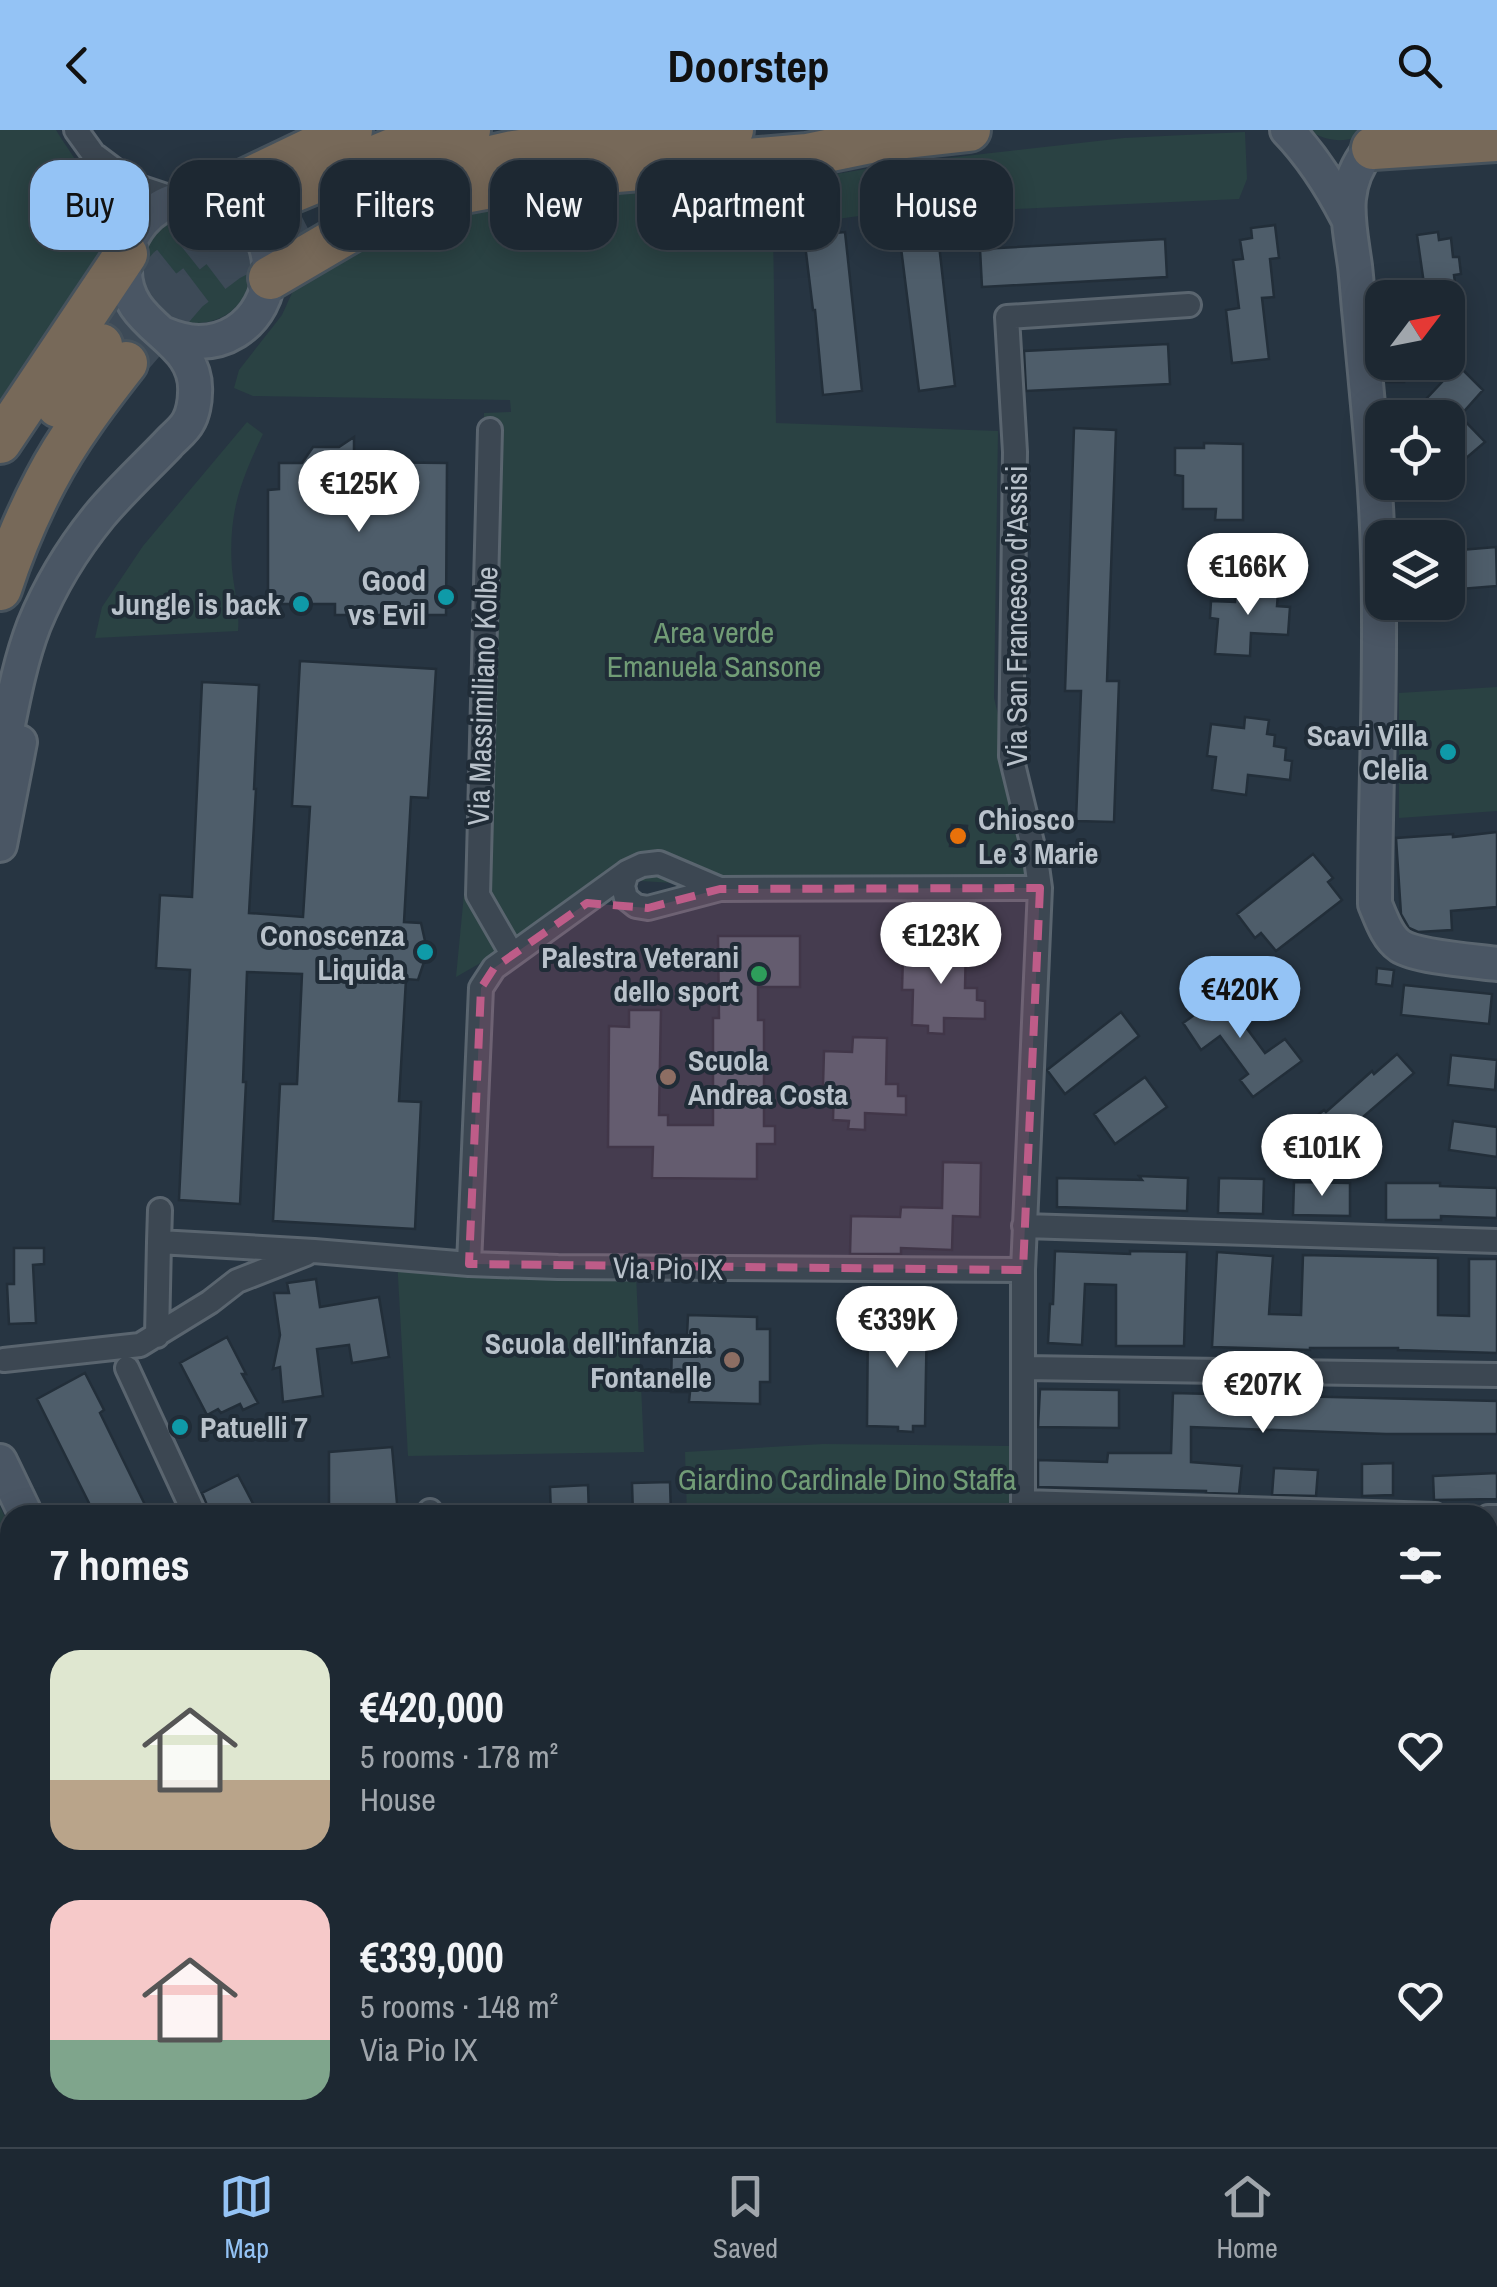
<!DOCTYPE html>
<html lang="en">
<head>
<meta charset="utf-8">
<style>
	body { margin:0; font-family:"Archivo Narrow",sans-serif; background:#25303a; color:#f1f3f6; height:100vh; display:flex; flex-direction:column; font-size:38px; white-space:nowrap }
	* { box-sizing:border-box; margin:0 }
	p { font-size:32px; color:#a0a6ac }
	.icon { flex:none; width:55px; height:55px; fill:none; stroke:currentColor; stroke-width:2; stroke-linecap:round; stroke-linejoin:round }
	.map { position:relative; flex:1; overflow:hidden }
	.details { position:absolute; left:0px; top:1375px; width:1498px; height:642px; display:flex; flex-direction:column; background:#1d2832; border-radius:30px 30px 0 0; box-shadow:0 5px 25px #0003,0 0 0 2px #3b444d }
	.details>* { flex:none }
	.guide { position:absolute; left:30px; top:30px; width:1438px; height:90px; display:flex; gap:20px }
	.needle { width:65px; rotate:58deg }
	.tools { position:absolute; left:1365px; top:150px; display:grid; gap:20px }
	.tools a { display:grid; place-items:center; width:100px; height:100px; border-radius:20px; background:#1d2832; box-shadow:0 5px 25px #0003,0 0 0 2px #3b444d; font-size:50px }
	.price { position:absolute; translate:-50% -85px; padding:0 22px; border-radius:35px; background:#fff; color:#222; font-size:32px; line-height:65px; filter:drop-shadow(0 2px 5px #0008) }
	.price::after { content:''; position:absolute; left:50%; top:60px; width:30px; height:22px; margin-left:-15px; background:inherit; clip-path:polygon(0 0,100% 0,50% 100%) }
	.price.current { background:#94c3f5; color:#111 }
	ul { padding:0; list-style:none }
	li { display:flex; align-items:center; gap:30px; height:250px; padding:0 50px }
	li span { display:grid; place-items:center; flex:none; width:280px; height:200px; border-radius:30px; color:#555 }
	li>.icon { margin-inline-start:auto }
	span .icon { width:120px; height:120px; fill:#fffc; stroke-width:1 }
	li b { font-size:42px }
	h2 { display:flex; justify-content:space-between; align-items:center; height:120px; padding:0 50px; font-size:42px }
	.pill { padding:0 35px; border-radius:30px; background:#1d2832; box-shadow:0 5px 25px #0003,0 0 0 2px #3b444d; font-size:35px; line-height:90px }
	.pill.current { background:#94c3f5; color:#111 }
	header { display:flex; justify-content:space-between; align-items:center; height:130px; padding:0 50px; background:#94c3f5; color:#111; font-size:45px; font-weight:800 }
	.tabs { display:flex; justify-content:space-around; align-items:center; height:140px; border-top:2px solid #3b444d; background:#1d2832; font-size:28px; color:#a0a6ac }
	.tabs a { display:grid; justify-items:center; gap:5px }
	.tabs .current { color:#94c3f5 }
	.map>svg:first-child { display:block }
	.green { fill:#2a4243 }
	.building { fill:#4e5d6a; stroke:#222e39; stroke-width:2.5 }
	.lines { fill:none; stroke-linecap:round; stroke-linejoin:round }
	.highway-tunnel { stroke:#3d4a57; stroke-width:42; stroke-dasharray:42 21; stroke-linecap:butt }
	.street-casing { stroke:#5a656f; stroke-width:28 }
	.secondary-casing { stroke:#5a656f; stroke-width:38 }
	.highway-casing { stroke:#46525c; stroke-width:48 }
	.street { stroke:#3c4752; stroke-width:22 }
	.secondary { stroke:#4a5664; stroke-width:32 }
	.highway { stroke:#776959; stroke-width:42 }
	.marked { fill:#be5c88; fill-opacity:0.2; stroke:#be5c88; stroke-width:8; stroke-dasharray:20 12; stroke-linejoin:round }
	.culture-dot { fill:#0f9aa8; stroke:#202c37; stroke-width:4 }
	.food-dot { fill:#e8710a; stroke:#202c37; stroke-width:4 }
	.leisure-dot { fill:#2e9e5b; stroke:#202c37; stroke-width:4 }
	.education-dot { fill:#8d6e63; stroke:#202c37; stroke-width:4 }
	.labels { text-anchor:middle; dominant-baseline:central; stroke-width:8; stroke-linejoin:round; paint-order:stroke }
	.poi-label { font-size:30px; font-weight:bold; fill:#b9c2cb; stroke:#202c37; text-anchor:end }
	.street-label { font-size:30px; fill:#b9c2cb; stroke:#202c37 }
	.park-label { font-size:30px; fill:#719c76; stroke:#202c37 }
</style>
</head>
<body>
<header><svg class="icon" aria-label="back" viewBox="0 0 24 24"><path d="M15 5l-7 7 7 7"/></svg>Doorstep<svg class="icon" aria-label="search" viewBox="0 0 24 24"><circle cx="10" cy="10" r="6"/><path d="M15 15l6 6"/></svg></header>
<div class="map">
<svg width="1497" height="2017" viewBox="0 0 1497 2017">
	<rect width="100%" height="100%" fill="#273542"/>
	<path class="green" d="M 0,0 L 56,0 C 71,25 98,58 105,86 C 108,99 105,114 104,127 L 0,287 Z
		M 1308,0 L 1372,0 C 1350,13 1331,14 1308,0 Z
		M 1245,2 L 1247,49 L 1239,69 L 859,86 L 773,98 L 776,293 L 998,301 L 994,568 L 1030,717 L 1022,754 L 816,762 L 625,750 L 456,847 L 476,639 L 484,283 L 511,282 L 510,270 L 253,266 L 234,258 L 239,240 L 282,185 L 292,163 L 326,129 L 485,72 L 626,57 L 772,55 L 895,34 L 1124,8 Z
		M142 138a55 55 0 1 1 110 0a55 55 0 1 1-110 0Z
		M 247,292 L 263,304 C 240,352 228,384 232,439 C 234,460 240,480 238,501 L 95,508 L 102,477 L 143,416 Z
		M 1497,557 L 1497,681 L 1399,688 L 1399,563 Z
		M 397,1129 L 636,1144 L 644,1322 L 408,1326 Z
		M 823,1314 L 1010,1316 L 1010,1385 L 687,1385 L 685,1322 Z
		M 0,1377 L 10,1397 L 10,1567 L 0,1567 Z
		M 1144,2008 L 1437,2008 L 1437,2017 L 1144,2017 Z"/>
	<path class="building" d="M 1275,95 L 1279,128 L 1270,129 L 1274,167 L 1262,168 L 1269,229 L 1232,233 L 1226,180 L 1239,178 L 1233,130 L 1243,129 L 1240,110 L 1252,108 L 1251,98 Z
		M 937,97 L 955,256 L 919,261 L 899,102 Z
		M 845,102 L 862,261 L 823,265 L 815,180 L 813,180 L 804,106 Z
		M 1438,102 L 1439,110 L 1451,108 L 1453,127 L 1459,127 L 1461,144 L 1454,145 L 1457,168 L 1426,168 L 1417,105 Z
		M 1165,109 L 1167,147 L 982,157 L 980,119 Z
		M 1168,214 L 1170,254 L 1026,261 L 1024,221 Z
		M 1458,235 L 1483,260 L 1460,286 L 1485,312 L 1458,335 L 1448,322 L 1448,288 L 1393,288 L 1392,270 L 1426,269 Z
		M 1388,237 L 1404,237 L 1404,252 L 1387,252 Z
		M 1074,298 L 1116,300 L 1107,551 L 1119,551 L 1114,692 L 1076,691 L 1081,561 L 1065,561 Z
		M 354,307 L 354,332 L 447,333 L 446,485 L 335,485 L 335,474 L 268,474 L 268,360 L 279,359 L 279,333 L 302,333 L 313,317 L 339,317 Z
		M 1204,313 L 1243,314 L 1243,390 L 1215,390 L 1216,379 L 1183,379 L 1183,346 L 1175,345 L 1175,318 L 1204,318 Z
		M 1496,417 L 1497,456 L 1448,460 L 1448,421 Z
		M 1247,446 L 1264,447 L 1263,462 L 1278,463 L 1277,476 L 1290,477 L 1288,505 L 1251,503 L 1250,526 L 1215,524 L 1218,489 L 1210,488 L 1211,471 L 1235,472 L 1235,462 L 1246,463 Z
		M 300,531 L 436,539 L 428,668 L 411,667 L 404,792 L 421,793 L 425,811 L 424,832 L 418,850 L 406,849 L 399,971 L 421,972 L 415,1099 L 273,1091 L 280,954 L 297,954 L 302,844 L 247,842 L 243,952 L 246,952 L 240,1074 L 179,1070 L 190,840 L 156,838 L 160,765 L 192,767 L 202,552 L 259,555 L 254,659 L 256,659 L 249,783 L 303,787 L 310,677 L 292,676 Z
		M 1245,587 L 1269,590 L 1267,604 L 1275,605 L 1274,616 L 1286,618 L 1285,630 L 1292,631 L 1290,650 L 1248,645 L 1246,665 L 1212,660 L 1216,627 L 1207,626 L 1211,594 L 1244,598 Z
		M 952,695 L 967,696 L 965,716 L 950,716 Z
		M 1497,702 L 1497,777 L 1451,781 L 1452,800 L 1418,802 L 1409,798 L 1401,784 L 1396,708 L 1453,704 L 1453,707 Z
		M 1313,724 L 1333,748 L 1328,752 L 1342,770 L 1276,821 L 1261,803 L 1255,808 L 1237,784 Z
		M 718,806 L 800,806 L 800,857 L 758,857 L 758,890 L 764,890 L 764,996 L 775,996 L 775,1014 L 757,1014 L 757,1049 L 652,1048 L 653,1017 L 608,1017 L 609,896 L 629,897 L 629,880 L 661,880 L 659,985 L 668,985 L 668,995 L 713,995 L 713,888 L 719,888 Z
		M 932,812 L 966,813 L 965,858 L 977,858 L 977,870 L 985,871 L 985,889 L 944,888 L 944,904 L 928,903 L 928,896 L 912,895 L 913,860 L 902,860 L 903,825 L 932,826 Z
		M 1377,838 L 1394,840 L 1392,856 L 1376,854 Z
		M 1222,854 L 1240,878 L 1234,881 L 1265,923 L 1285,909 L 1302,931 L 1253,967 L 1240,950 L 1248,944 L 1220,906 L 1201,920 L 1183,893 L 1204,878 L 1199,870 Z
		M 1404,855 L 1492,864 L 1489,894 L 1401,885 Z
		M 1121,882 L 1139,906 L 1065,964 L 1047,940 Z
		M 853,907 L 887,908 L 886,954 L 898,954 L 898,966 L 906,966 L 906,985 L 865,983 L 865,1000 L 848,999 L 849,991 L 833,990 L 834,956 L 823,955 L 824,921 L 852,922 Z
		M 1397,924 L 1414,943 L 1305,1037 L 1284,1012 L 1324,980 L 1326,982 L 1372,941 L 1374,944 Z
		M 1451,925 L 1497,930 L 1495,960 L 1448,955 Z
		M 1145,947 L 1167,977 L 1115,1014 L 1094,984 Z
		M 1453,991 L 1497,997 L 1497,1027 L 1449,1020 Z
		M 943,1032 L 981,1033 L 980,1087 L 953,1086 L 952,1120 L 901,1118 L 901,1124 L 850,1124 L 851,1086 L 900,1087 L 901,1077 L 942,1078 Z
		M 1139,1046 L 1188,1048 L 1187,1081 L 1057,1077 L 1057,1048 L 1142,1050 Z
		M 1219,1048 L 1264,1049 L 1263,1084 L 1218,1083 Z
		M 1294,1052 L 1350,1053 L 1350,1086 L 1293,1085 Z
		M 1386,1053 L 1440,1053 L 1440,1056 L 1497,1058 L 1497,1088 L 1441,1086 L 1441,1090 L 1386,1090 Z
		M 14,1118 L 44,1118 L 44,1134 L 33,1135 L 36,1193 L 9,1194 L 7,1154 L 14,1154 Z
		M 1055,1121 L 1130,1124 L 1130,1121 L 1187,1122 L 1184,1216 L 1116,1216 L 1116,1155 L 1085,1154 L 1082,1215 L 1048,1213 L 1050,1174 L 1053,1174 Z
		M 1217,1122 L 1273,1126 L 1269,1184 L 1301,1185 L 1303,1125 L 1438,1128 L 1438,1185 L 1469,1186 L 1469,1129 L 1497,1129 L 1497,1223 L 1398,1220 L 1398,1218 L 1310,1218 L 1310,1220 L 1212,1217 Z
		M 316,1149 L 320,1177 L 379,1167 L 389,1227 L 352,1233 L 349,1215 L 317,1219 L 323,1266 L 283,1272 L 280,1237 L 273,1239 L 280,1205 L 274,1163 L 289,1163 L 287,1153 Z
		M 897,1182 L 913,1182 L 913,1186 L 927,1186 L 925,1296 L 913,1296 L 913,1302 L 898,1301 L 898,1297 L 867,1296 L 868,1187 L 897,1187 Z
		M 688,1185 L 757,1187 L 757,1199 L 770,1199 L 770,1252 L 760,1252 L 760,1274 L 689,1272 L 690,1262 L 671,1262 L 672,1205 L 687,1205 Z
		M 227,1207 L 246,1244 L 242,1244 L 258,1273 L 243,1280 L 240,1274 L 221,1283 L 218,1279 L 207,1285 L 180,1233 Z
		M 85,1243 L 104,1280 L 100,1283 L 150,1385 L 95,1385 L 37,1269 Z
		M 1040,1259 L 1119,1260 L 1119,1298 L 1038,1297 Z
		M 1173,1263 L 1497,1271 L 1497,1304 L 1386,1304 L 1191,1297 L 1191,1332 L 1242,1336 L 1239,1364 L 1206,1363 L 1206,1361 L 1038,1357 L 1038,1330 L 1107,1332 L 1108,1323 L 1171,1323 Z
		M 392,1317 L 398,1385 L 329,1385 L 329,1322 Z
		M 1393,1333 L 1393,1365 L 1362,1366 L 1362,1334 Z
		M 1274,1338 L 1318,1340 L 1316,1366 L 1272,1365 Z
		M 1497,1343 L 1497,1369 L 1434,1370 L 1433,1346 Z
		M 238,1345 L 259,1385 L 211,1385 L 202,1363 Z
		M 670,1352 L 671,1385 L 633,1385 L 632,1353 Z
		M 588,1355 L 589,1385 L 551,1385 L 550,1357 Z"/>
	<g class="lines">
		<path class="highway-tunnel" d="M 101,215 L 168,138 L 213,102 L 293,61
			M 126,233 L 188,161 L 229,130 L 309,89"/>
		<defs>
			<path id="street" d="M 76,0 L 94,25 L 131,108
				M 96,26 L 136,56 L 175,69
				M 490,300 L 478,765 L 512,824
				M 627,742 L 623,756 L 626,768 L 636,776 L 648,778 L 720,759 L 1040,758
				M 1024,1096 L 1497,1111
				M 159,1112 L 160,1080
				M 469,1134 L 481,858 L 494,838 L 627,742 L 642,735 L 659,733 L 720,759
				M 157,1206 L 159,1112 L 314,1121 L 469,1134 L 558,1137 L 1023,1140
				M 4,1230 L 140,1215 L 210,1172 L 237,1151 L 306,1124
				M 127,1238 L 195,1385
				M 1025,1238 L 1497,1245
				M 1023,1372 L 1435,1385
				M 430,1381 L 430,1385
				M 1023,1385 L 1023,1140 L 1040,758 L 1036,729 L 1011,626 L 1015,322 L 1007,187 L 1189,175
				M 1488,1387 L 1497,1387
				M 1488,1542 L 1497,1542
				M 0,1566 L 10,1567
				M 1488,1800 L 1497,1800
				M 111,2008 L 111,2017
				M 1048,2008 L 1048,2017
				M 210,2017 L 210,2008
				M 461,2017 L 461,2008"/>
			<path id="secondary" d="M 1287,0 C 1311,25 1331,56 1347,87
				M 1369,20 C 1339,58 1349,92 1355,136 C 1357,154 1358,171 1360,189 C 1367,267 1376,346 1378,424 C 1382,541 1375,657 1375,774 C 1381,788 1387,807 1400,816 C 1417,827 1475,831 1497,834
				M 0,634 C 10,588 17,539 34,495 C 50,456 73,418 100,385 C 121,360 145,338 168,314 C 174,307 184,300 188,292 C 193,284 195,271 195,263 C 199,205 122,200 125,137 C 128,65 224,38 260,103 C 286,150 255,212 199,212 C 186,212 174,208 162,203
				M 0,715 L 20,612
				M 0,1331 L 26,1385
				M 164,2008 L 164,2017"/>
			<path id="highway" d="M 1373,18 L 1497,10
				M 435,40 L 513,22 L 626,7 L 732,0
				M 293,61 L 399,17 L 469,0
				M 211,67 L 351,0
				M 270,148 L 364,93 L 453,64 L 545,47 L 807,25 L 880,10 L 969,0
				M 58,276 L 70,254 L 101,215
				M 0,312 L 126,124
				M 0,459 C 12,422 28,384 46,350 C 68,308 97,270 126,233"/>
		</defs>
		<use href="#street" class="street-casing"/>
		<use href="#secondary" class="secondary-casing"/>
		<use href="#highway" class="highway-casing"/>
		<use href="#street" class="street"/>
		<use href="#secondary" class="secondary"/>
		<use href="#highway" class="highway"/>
	</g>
	<path class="marked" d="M 1040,758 L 1023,1140 L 469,1134 L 481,858 L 494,838 L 587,773 L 648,778 L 720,759 Z"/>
	<g class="culture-dot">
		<circle cx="446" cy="467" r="10"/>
		<circle cx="301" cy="474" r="10"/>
		<circle cx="1448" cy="622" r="10"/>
		<circle cx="425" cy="822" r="10"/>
		<circle cx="180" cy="1297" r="10"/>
	</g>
	<circle class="food-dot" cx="958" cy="706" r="10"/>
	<circle class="leisure-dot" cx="759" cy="844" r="10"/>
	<g class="education-dot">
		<circle cx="668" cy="947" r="10"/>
		<circle cx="732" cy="1230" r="10"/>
	</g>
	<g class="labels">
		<g class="poi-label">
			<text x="426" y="450">Good<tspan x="426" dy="34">vs Evil</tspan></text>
			<text x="281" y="474">Jungle is back</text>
			<text x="1428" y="605">Scavi Villa<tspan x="1428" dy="34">Clelia</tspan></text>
			<text x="978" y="689" text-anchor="start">Chiosco<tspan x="978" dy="34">Le 3 Marie</tspan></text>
			<text x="405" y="805">Conoscenza<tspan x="405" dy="34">Liquida</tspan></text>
			<text x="739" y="827">Palestra Veterani<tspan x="739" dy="34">dello sport</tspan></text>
			<text x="688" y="930" text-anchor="start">Scuola<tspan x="688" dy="34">Andrea Costa</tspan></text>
			<text x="712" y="1213">Scuola dell'infanzia<tspan x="712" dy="34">Fontanelle</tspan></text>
			<text x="200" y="1297" text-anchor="start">Patuelli 7</text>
		</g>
		<g class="street-label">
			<text transform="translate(1016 486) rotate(-90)">Via San Francesco d'Assisi</text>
			<text transform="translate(482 566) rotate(-88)">Via Massimiliano Kolbe</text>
			<text transform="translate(668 1138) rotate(1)">Via Pio IX</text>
		</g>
		<g class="park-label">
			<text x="714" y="502">Area verde<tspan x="714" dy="34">Emanuela Sansone</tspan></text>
			<text x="847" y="1349">Giardino Cardinale Dino Staffa</text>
		</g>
	</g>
</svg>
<div class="tools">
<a><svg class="needle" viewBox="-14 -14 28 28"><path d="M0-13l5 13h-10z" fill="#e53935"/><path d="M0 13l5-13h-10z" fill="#a0a6ac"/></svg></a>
<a><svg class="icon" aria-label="locate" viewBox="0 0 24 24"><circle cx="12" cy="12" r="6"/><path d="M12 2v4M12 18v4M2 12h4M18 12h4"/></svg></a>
<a><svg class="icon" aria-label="layers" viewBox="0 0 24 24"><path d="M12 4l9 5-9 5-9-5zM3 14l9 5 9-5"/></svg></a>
</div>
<b class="price" style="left:359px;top:405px">€125K</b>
<b class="price" style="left:1248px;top:488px">€166K</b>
<b class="price" style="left:941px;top:857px">€123K</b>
<b class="price current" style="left:1240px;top:911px">€420K</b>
<b class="price" style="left:1322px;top:1069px">€101K</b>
<b class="price" style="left:897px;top:1241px">€339K</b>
<b class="price" style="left:1263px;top:1306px">€207K</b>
<div class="guide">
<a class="pill current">Buy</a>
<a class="pill">Rent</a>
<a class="pill">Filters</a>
<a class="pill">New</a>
<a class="pill">Apartment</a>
<a class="pill">House</a>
</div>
<section class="details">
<h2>7 homes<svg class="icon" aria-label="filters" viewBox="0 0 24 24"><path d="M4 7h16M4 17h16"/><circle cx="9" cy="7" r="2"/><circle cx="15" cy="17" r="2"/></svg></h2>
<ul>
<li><span style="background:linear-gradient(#dfe7d0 65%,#b9a48a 0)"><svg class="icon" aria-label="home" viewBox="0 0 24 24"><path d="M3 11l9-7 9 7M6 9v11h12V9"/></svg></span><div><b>€420,000</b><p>5 rooms · 178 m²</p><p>House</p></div><svg class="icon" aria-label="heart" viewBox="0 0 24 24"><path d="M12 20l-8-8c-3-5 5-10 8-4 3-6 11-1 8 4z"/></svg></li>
<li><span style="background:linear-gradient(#f6c9c9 70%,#7fa58c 0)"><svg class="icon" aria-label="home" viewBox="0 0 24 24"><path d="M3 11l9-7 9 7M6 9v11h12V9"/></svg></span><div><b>€339,000</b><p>5 rooms · 148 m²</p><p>Via Pio IX</p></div><svg class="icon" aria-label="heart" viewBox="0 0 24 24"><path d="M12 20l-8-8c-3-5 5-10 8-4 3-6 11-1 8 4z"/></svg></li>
</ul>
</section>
</div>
<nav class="tabs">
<a class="current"><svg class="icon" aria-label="map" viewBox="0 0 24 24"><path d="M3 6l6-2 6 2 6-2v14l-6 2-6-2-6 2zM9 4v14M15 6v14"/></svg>Map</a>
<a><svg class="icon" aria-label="saved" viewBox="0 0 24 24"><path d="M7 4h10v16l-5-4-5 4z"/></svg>Saved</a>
<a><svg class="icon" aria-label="home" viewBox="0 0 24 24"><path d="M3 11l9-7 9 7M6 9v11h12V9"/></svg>Home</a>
</nav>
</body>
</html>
